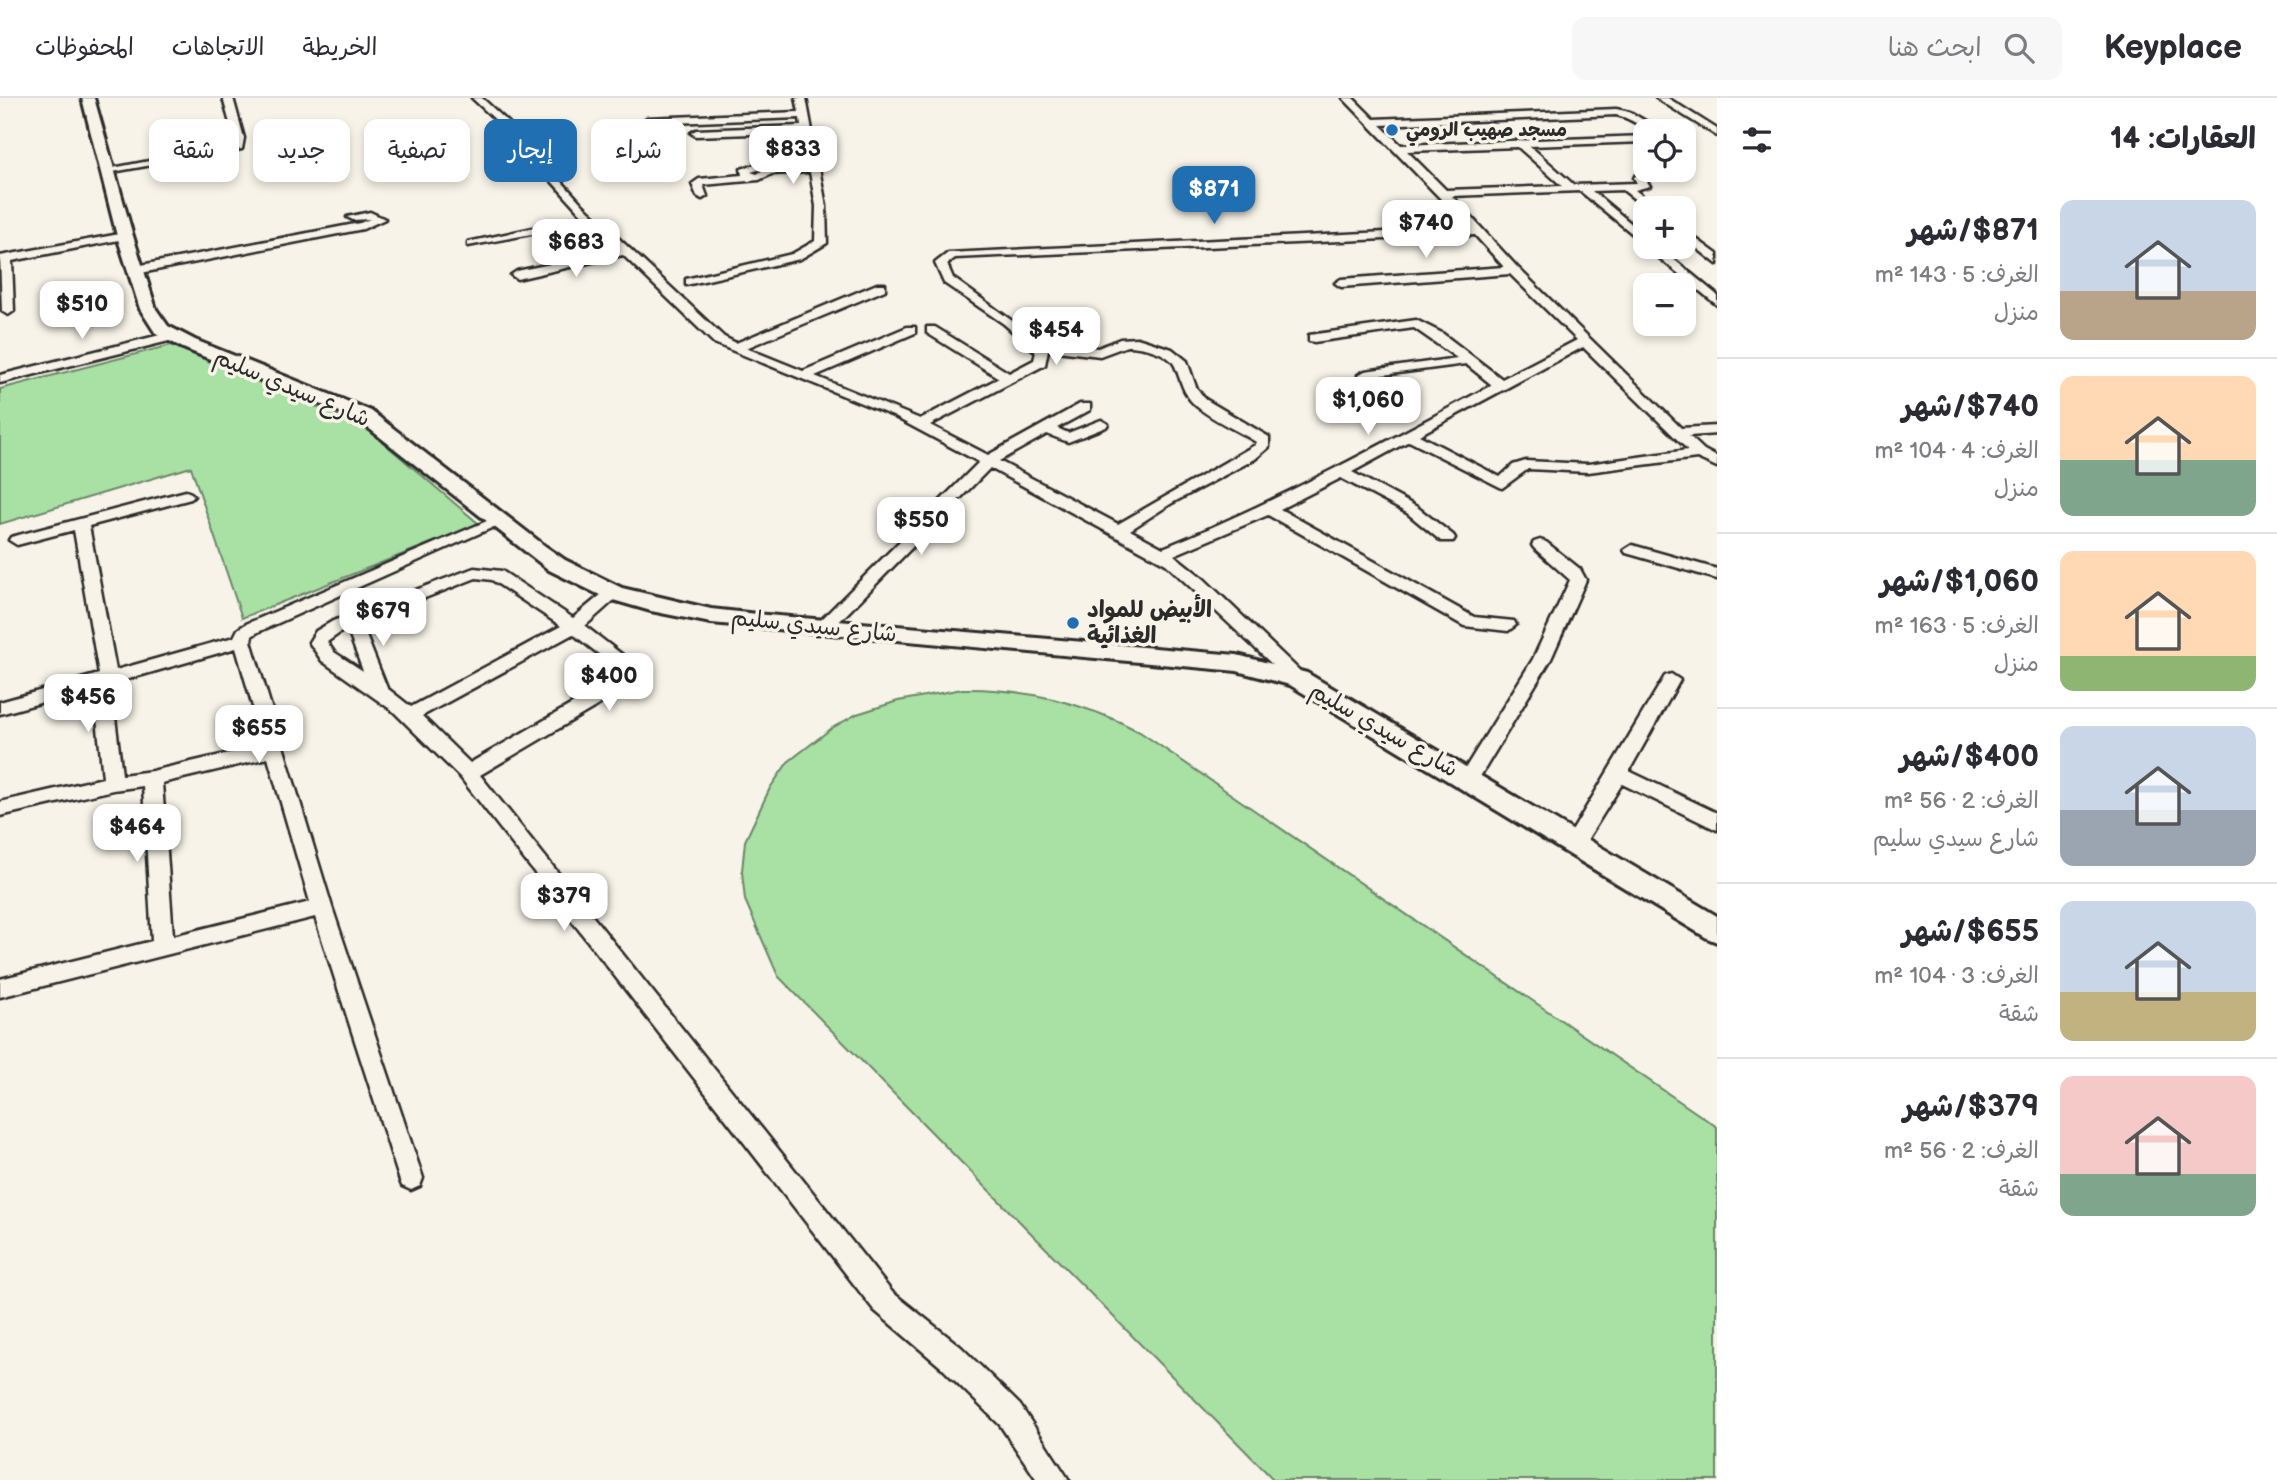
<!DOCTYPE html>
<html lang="ar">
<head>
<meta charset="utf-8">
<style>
	body { margin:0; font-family:"Balsamiq Sans","Playpen Sans Arabic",sans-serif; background:#f7f7f7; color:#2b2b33; direction:rtl; height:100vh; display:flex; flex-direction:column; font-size:26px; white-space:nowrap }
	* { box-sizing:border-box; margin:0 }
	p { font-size:23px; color:#7c7c81 }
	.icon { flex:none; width:38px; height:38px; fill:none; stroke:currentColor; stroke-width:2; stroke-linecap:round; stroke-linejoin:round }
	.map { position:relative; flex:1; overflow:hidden; direction:ltr }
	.panel { display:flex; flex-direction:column; background:#fff; width:560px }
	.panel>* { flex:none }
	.hud { position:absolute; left:21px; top:21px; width:665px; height:63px; direction:rtl; display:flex; gap:14px }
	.fabs { position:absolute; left:1633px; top:21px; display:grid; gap:14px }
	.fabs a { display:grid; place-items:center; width:63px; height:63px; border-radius:14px; background:#fff; box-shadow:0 4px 10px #0003; font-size:35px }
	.price { position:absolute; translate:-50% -60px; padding:0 16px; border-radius:14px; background:#fff; color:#222; font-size:23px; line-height:46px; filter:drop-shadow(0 2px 4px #0008) }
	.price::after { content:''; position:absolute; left:50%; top:42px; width:21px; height:16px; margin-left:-10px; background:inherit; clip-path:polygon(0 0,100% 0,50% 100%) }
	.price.selected { background:#1f6fb2; color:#fff }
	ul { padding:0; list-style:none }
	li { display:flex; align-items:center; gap:21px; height:175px; padding:0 21px }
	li+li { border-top:2px solid #e1e1e2 }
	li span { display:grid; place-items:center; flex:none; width:196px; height:140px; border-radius:14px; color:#555 }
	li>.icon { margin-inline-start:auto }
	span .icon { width:84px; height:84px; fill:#fffc; stroke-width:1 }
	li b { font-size:30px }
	h2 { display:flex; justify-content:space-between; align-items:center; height:84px; padding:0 21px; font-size:30px }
	.tag { padding:0 24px; border-radius:14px; background:#fff; box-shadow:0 4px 10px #0003; font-size:24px; line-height:63px }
	.tag.selected { background:#1f6fb2; color:#fff }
	header { display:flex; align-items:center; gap:42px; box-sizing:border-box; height:98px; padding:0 35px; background:#fff; border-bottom:2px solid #e1e1e2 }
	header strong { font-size:33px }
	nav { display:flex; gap:38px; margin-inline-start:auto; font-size:24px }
	.search { width:490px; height:63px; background:#f7f7f7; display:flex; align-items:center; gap:18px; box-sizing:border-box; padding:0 24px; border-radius:14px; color:#7c7c81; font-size:26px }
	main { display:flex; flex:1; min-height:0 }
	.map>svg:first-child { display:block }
	.green { fill:#a9e0a4; stroke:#6a8668; stroke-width:2 }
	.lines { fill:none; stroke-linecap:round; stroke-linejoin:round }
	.minor-casing { stroke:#2b2b2b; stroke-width:5 }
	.secondary-casing { stroke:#2b2b2b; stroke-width:6 }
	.minor { fill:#f7f3e8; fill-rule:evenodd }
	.secondary { fill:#f7f3e8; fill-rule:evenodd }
	.poi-dot { fill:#1f6fb2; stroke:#f7f3e8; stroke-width:2.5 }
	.labels { text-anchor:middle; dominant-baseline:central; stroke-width:7; stroke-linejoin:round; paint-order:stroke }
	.far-poi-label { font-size:19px; font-weight:bold; fill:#2b2b2b; stroke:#f7f3e8; text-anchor:start }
	.street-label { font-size:23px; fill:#2b2b2b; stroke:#f7f3e8 }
	.poi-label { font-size:23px; font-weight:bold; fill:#2b2b2b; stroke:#f7f3e8; text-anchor:start }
</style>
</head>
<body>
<header>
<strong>Keyplace</strong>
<div class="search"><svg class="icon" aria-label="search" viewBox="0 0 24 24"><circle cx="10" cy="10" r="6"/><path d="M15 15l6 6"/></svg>ابحث هنا</div>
<nav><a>الخريطة</a><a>الاتجاهات</a><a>المحفوظات</a></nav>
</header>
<main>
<section class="panel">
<h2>العقارات: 14<svg class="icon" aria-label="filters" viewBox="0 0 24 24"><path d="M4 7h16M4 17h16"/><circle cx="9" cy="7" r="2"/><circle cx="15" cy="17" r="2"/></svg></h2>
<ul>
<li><span style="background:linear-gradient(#c9d6e8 65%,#b9a48a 0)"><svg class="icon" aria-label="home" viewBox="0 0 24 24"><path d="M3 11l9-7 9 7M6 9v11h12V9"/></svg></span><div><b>$871/شهر</b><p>الغرف: 5 · 143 m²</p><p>منزل</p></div></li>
<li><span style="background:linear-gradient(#ffd9b3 60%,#7fa58c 0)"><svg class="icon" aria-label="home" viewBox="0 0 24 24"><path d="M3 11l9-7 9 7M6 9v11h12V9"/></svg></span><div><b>$740/شهر</b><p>الغرف: 4 · 104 m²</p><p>منزل</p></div></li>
<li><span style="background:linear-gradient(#ffd9b3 75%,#8fb573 0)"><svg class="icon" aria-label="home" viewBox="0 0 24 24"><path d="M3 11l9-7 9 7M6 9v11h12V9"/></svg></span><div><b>$1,060/شهر</b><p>الغرف: 5 · 163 m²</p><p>منزل</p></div></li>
<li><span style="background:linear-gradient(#c9d6e8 60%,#9aa5b1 0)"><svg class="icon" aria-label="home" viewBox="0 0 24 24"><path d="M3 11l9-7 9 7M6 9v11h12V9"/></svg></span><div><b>$400/شهر</b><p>الغرف: 2 · 56 m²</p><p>شارع سيدي سليم</p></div></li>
<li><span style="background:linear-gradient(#c9d6e8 65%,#c2b280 0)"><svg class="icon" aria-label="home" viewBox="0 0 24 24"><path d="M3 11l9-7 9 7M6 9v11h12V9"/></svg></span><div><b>$655/شهر</b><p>الغرف: 3 · 104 m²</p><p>شقة</p></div></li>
<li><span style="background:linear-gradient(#f6c9c9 70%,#7fa58c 0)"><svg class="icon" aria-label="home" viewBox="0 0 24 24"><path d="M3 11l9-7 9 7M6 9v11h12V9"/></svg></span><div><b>$379/شهر</b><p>الغرف: 2 · 56 m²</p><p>شقة</p></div></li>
</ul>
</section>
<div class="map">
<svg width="1717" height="1382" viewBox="0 0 1717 1382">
	<rect width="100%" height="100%" fill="#f7f3e8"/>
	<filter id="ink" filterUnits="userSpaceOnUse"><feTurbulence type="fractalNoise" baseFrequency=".0143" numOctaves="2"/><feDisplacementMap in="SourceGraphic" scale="14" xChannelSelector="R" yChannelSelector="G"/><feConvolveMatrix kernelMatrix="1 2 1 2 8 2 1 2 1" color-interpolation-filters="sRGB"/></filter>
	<g filter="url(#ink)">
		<path class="green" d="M 171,247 L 365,329 L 479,426 L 242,520 L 191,369 L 0,426 L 0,291 Z
			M 962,591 C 1024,590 1086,605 1140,634 L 1717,1029 L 1717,1382 L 1274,1382 L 778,878 L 745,802 L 742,773 L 745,743 L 770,690 L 788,664 L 832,630 L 857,616 L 898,603 Z"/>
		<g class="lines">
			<defs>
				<path id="minor" d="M 223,0 L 233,0 L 244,40 L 242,51 L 107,75 L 102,72 L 233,47 L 234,40 Z
					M 472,0 L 482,0 L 508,24 L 582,106 L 724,239 L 736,245 L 877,186 L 885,186 L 885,192 L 746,250 L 803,273 L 907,229 L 915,229 L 915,235 L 815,278 L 920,321 L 999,280 L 927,235 L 927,229 L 935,229 L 1009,275 L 1034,262 L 1036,254 L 1004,226 L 944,185 L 935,165 L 948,155 L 1469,130 L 1343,0 L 1353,0 L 1374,21 L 1616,11 L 1630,14 L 1662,33 C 1644,34 1633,20 1616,17 L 1380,27 L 1401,47 L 1645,38 L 1645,44 L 1530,48 L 1574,87 L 1637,85 L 1634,80 L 1635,78 L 1643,78 L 1650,88 L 1635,92 L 1658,110 L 1646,110 L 1623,92 L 1592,93 L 1645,137 L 1645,146 L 1580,93 L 1452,98 L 1517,169 L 1681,330 L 1717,328 L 1717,336 L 1689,338 L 1704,352 L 1717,359 L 1717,369 L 1697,360 L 1588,374 L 1528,371 L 1502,390 L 1409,343 L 1352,374 L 1417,409 L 1453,437 L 1455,440 L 1453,443 L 1441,443 L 1407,415 L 1341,380 L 1280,411 L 1474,519 L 1514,523 L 1516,527 L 1508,533 L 1464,528 L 1268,417 L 1174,457 L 1204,481 L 1304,577 L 1307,581 L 1304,585 L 1292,585 L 1166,466 L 990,370 L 829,534 L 817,534 L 815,530 L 817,526 L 979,364 L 893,318 L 714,245 L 623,157 L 517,181 L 511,177 L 517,173 L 617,152 L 589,125 L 468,148 L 468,144 L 584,119 L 502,28 ZM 1518,49 L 1562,88 L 1446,92 L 1407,53 ZM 1475,137 L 1504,169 L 1341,181 L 1335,185 L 1341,189 L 1510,176 L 1577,242 L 1502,281 L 1442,235 L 1416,222 L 1309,237 L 1309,243 L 1314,244 L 1414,230 L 1457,260 L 1365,273 L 1358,277 L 1360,280 L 1466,266 L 1492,287 C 1384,345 1277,404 1163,450 L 1130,432 L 1172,405 L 1255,361 L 1269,349 L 1269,339 L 1205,301 L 1196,289 L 1187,263 L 1172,251 L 1137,240 L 1120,241 L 1098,250 L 1041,244 L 953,180 L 947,166 L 955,160 ZM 1127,248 C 1141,248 1169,254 1175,268 C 1181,282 1183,296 1195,307 C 1212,322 1237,332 1256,344 L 1255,347 L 1118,426 L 999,363 L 1047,336 L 1068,344 L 1106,329 L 1108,326 L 1101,322 L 1068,335 L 1057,330 L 1090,312 L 1090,306 L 1080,306 L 988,357 L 930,327 L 1045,267 L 1048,252 L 1100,258 ZM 1583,249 L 1688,352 L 1588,366 L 1526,363 L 1513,367 L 1500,379 L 1419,337 Z
					M 796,0 L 806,0 L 826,108 L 827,145 L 800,161 L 686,187 L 686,181 L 792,156 L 815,143 L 816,108 L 810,74 L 772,76 L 759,82 L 703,87 L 707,98 L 702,101 L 697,98 L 692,86 L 699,81 L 742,77 L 741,71 L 758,66 L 772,70 L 808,68 L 802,34 L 696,38 L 691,35 L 696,32 L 801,28 L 800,20 L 647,26 L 642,23 L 647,20 L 799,14 ZM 758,72 L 762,73 L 757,76 L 751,74 Z
					M 1656,0 L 1668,0 L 1717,31 L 1717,38 Z
					M 370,114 L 385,121 L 363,131 L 136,176 L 130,172 L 136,168 L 360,125 L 370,121 L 353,122 L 347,119 Z
					M 1684,132 L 1717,156 L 1717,166 L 1684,140 Z
					M 125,135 L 131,138 L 129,140 L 12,163 L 14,213 L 8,217 L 2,213 L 0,158 Z
					M 1646,149 L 1659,149 L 1717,197 L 1717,207 Z
					M 172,234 L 177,235 L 177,241 L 0,285 L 0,277 Z
					M 186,393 L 191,395 L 194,398 L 191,401 L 89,428 L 116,572 L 234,539 L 238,531 L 246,526 L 494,420 L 499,418 L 507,423 L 258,534 L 252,538 L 251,543 L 332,809 L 423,1080 L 420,1088 L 411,1092 L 402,1088 L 399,1080 L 315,819 L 0,899 L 0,881 L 152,843 L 143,688 L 113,692 L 0,718 L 0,704 L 103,680 L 94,590 L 0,616 L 0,604 L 99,576 L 74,432 L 17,447 L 9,442 L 11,439 ZM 236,550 L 264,647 L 152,673 L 122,677 L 111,586 ZM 268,660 L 310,804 L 173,838 L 162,685 Z
					M 1540,442 L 1546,444 L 1580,471 L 1586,482 L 1551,561 L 1475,687 L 1461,687 L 1458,682 L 1533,561 L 1570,482 L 1534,450 L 1532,447 L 1534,444 Z
					M 1632,447 L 1717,471 L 1717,481 L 1626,455 L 1624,452 Z
					M 474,470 L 502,473 L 573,520 L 608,491 L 620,491 L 622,495 L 585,528 L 633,565 L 637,582 L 634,586 L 480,677 L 892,1194 L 961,1249 L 1020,1307 L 1069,1382 L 1037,1382 L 1000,1327 L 941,1269 L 874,1212 L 461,680 L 393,613 L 322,563 L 309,544 L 316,533 L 333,523 ZM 476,480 L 492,482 L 561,528 L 411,609 L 387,590 L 361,525 ZM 347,530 L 363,573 L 334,554 L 327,544 ZM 573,536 L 618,571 L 619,579 L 470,665 L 422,618 Z
					M 1671,576 L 1680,582 L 1629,673 L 1717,715 L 1717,732 L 1622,686 L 1582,750 L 1575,753 L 1568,750 L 1565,745 L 1568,740 L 1665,578 Z"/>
				<path id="secondary" d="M 82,0 L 94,0 L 133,138 L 156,211 L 168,228 L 195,242 L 371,313 L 545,448 L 565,462 L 622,490 L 711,511 L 767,517 L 1237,557 L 1307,575 L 1717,818 L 1717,844 L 1707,840 L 1290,587 L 1237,573 L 711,525 L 651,513 L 606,500 L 549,472 L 357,321 L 183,250 L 156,236 L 140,211 L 117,138 Z"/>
			</defs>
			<use href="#minor" class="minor-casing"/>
			<use href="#secondary" class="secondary-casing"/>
			<use href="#minor" class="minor"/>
			<use href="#secondary" class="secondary"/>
		</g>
	</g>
	<g class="poi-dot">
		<circle cx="1392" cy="32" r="7"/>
		<circle cx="1073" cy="525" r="7"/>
	</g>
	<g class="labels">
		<g class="far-poi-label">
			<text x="1406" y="32">مسجد صهيب الرومي</text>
		</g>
		<g class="street-label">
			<text transform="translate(292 290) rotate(23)">شارع سيدي سليم</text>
			<text transform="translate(814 528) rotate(6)">شارع سيدي سليم</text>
			<text transform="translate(1384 632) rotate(30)">شارع سيدي سليم</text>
		</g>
		<g class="poi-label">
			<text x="1087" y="512">الأبيض للمواد<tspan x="1087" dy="26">الغذائية</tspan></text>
		</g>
	</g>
</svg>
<div class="fabs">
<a><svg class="icon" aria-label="locate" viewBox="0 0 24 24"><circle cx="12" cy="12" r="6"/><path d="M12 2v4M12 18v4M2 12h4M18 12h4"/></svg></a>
<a>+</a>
<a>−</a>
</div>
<b class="price" style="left:793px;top:88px">$833</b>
<b class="price selected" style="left:1214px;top:128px">$871</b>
<b class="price" style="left:1426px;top:162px">$740</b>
<b class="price" style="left:576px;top:181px">$683</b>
<b class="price" style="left:82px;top:243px">$510</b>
<b class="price" style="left:1056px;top:269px">$454</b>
<b class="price" style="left:1368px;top:339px">$1,060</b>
<b class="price" style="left:921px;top:459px">$550</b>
<b class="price" style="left:383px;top:550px">$679</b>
<b class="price" style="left:609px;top:615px">$400</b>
<b class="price" style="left:88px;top:636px">$456</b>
<b class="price" style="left:259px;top:667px">$655</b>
<b class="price" style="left:137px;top:766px">$464</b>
<b class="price" style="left:564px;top:835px">$379</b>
<div class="hud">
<a class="tag">شراء</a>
<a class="tag selected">إيجار</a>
<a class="tag">تصفية</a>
<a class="tag">جديد</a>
<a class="tag">شقة</a>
</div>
</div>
</main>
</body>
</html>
